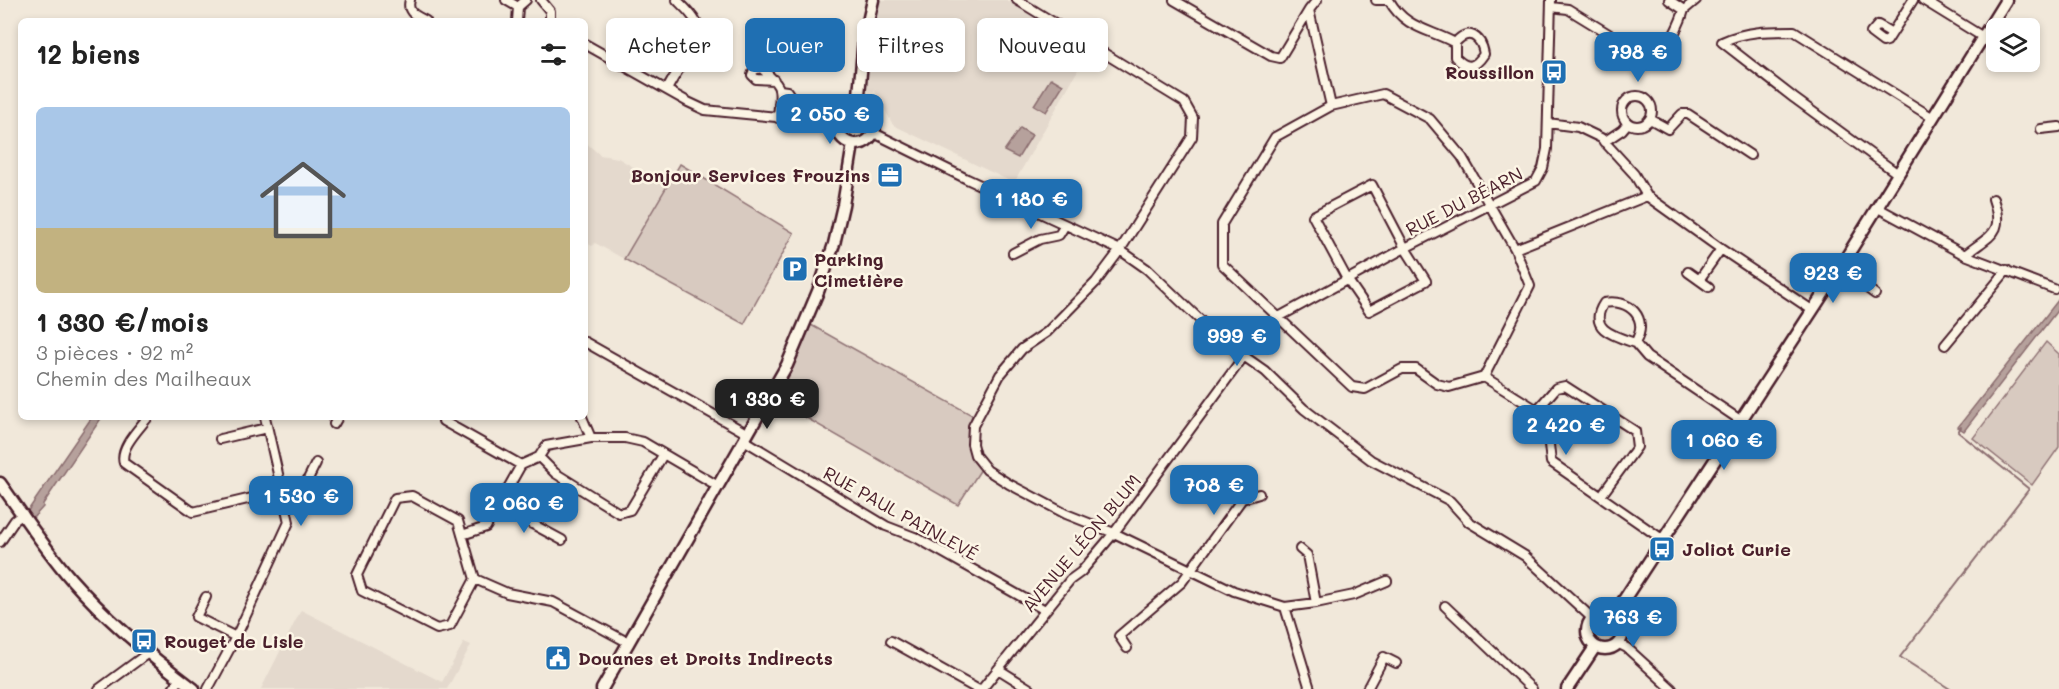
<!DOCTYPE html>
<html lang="fr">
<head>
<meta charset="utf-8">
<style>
	body { margin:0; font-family:Mali,sans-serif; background:#f6f6f6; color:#222; height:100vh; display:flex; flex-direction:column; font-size:22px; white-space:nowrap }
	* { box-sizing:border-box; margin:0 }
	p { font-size:20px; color:#767676 }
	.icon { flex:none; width:33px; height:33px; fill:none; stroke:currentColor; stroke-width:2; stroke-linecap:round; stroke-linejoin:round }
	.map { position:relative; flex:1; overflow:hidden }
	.panel { position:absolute; left:18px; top:18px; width:570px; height:402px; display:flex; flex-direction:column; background:#fff; border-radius:9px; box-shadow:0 3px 9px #0003 }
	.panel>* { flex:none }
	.hud { position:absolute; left:606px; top:18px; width:570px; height:54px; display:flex; gap:12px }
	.controls { position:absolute; left:1986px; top:18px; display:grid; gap:12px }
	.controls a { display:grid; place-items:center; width:54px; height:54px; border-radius:9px; background:#fff; box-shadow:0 3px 9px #0003; font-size:30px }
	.price { position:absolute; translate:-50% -51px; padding:0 14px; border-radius:12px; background:#1f6fb2; color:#fff; font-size:20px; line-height:39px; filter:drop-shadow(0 2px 3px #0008) }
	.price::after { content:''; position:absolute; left:50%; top:36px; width:18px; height:14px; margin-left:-9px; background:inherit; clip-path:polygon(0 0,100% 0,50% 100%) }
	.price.current { background:#222; color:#fff }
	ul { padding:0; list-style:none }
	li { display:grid; align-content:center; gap:12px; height:318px; padding:0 18px }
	li span { display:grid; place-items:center; height:186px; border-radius:9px; color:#555 }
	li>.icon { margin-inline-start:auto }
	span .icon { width:108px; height:108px; fill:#fffc; stroke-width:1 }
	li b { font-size:26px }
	h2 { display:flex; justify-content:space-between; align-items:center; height:72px; padding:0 18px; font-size:26px }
	.tag { padding:0 21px; border-radius:9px; background:#fff; box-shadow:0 3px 9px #0003; font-size:21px; line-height:54px }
	.tag.current { background:#1f6fb2; color:#fff }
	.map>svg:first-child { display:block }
	.built { fill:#e4d9cd }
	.green { fill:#d8cac0; stroke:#917476; stroke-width:1.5 }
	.water { fill:#b6a19c; stroke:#8b6d6f; stroke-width:1.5 }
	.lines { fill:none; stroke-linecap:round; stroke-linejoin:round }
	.stream { stroke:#8b6d6f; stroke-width:2 }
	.street-casing { stroke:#4a1f2b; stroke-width:12 }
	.secondary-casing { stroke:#4a1f2b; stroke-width:15 }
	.street { stroke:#fcf5e5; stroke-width:8 }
	.secondary { stroke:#fcf5e5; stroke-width:10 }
	.labels { text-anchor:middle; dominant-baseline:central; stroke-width:5; stroke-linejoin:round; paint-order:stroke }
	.poi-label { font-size:18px; font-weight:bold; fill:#4a1f2b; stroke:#fcf5e5; text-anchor:start }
	.street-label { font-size:18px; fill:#4a1f2b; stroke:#fcf5e5 }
</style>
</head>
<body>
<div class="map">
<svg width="2059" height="689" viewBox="0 0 2059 689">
	<rect width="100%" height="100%" fill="#f1e8da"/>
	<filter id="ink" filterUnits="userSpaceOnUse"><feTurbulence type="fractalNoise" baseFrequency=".0167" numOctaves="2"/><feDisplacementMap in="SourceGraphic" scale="12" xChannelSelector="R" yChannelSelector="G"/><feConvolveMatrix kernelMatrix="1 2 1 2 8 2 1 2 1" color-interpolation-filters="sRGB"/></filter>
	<g filter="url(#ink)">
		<path class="built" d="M 878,0 L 1007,0 L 1088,52 L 1014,183 L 893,125 L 875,91 L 864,90 L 868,45 Z
			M 585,142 L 600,155 L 618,158 L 666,187 L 624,259 L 595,243 L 592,246 L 585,242 Z
			M 301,610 L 442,682 L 464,642 L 471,645 L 447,689 L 261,689 Z"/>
		<path class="green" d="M 680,164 L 794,233 L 744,324 L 624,259 Z
			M 811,325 L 972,415 C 967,435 966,453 981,469 L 958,505 L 775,400 L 789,376 Z
			M 2046,342 L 2059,354 L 2059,447 L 2032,485 L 1973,438 Z"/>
		<path class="water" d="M 1051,78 L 1063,85 L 1046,112 L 1034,105 Z
			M 1020,128 L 1032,135 L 1018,158 L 1004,151 Z
			M 2059,299 L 2059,308 L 1964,431 L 1958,427 Z
			M 92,417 L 102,417 L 43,504 L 43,507 L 32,519 L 27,512 Z"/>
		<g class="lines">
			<path class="stream" d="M 1950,689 L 1900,657 L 2029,489 L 1958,432 L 1961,427"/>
			<defs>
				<path id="street" d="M 410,0 C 406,13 417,16 426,21
					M 506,0 L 518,7
					M 541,0 L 550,11 L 550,21
					M 1017,0 L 1184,102 L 1193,118 L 1192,137 L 1120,250 L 1096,282 L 1047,332 L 1022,349 L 1000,375 L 973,426 L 972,444 L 975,455 L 987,470 L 1009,484 L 1066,514 L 1114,533 L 1234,591 L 1285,607 L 1310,689
					M 1174,0 L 1271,56 L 1280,58 L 1309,10
					M 1317,0 L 1309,10 L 1331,106
					M 1376,0 L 1389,0
					M 1389,0 C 1405,29 1430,29 1455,43 L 1455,57 C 1467,70 1475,68 1484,54 C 1481,36 1468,27 1455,43
					M 1669,0 L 1684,10
					M 1923,0 L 1983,37
					M 1551,7 L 1568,9 L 1643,55 C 1649,56 1656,57 1661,53 C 1670,45 1681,21 1684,10
					M 1684,10 L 1696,0
					M 517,21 L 518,7 L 526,0
					M 1892,33 L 1878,25 L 1871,33 L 1883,42 L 1887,41 L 1913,0
					M 585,44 L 688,102 L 705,110 L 838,123
					M 774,80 L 756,79 L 752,75 L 754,70 L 761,68 C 785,89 780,88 778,118
					M 667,90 C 674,74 703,38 696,22 C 692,14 683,6 677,0
					M 1383,94 L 1430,119 L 1462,157 L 1515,249 L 1530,286 L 1484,377 L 1449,387 L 1437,384 L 1416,369 L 1402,369 L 1365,389 L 1352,387 L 1222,264 L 1222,224 L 1275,137 L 1331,106 Z
					M1622 111a15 15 0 1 1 30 0a15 15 0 1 1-30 0Z
					M 779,104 L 789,104 L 793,100 L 787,91 L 780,90
					M 1650,119 L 1668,129 L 1682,114 L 1688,114 L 1750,155
					M 1548,123 L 1578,127 L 1601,138 L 1634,174 L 1647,196 L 1721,249 L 1812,310
					M 2041,129 L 2059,127
					M 874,133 L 967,179 L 1120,250 L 1147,269 L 1221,340 L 1265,371 L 1304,409 L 1371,460 L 1450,501 L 1469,522 L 1525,556 L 1592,618
					M 1604,142 L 1622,130 L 1628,123
					M 1898,174 L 1794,98 L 1722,42 C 1745,31 1768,31 1794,31 L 1933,118
					M 1372,185 L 1405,248 L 1426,281 L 1369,311 L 1347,279 L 1313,216 Z
					M 1878,208 L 1965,255 L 2054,289
					M 1515,249 L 1647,196
					M 1013,253 L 1040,239 L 1059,235 L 1065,225
					M 1965,255 C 1991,234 2005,234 1993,199
					M 1840,268 L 1875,294
					M 1688,272 L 1709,287
					M 1699,280 L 1721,249
					M 585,342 L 748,434
					M 1252,343 L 1277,318 L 1405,248 L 1536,181 L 1543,168 L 1547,149 L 1551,0
					M 1635,343 C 1614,336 1587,329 1604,303 C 1629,298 1650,318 1635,343 L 1647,357 L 1740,420
					M 1945,345 L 2007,270
					M 1484,377 L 1537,410 L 1547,427 L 1551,462 L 1662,539
					M 1537,410 L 1556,388 L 1565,386 L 1635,431 L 1637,447 L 1601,496
					M 148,417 C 139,429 119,448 124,463 L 193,512 L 281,491
					M 443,417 L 443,421 L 521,465
					M 582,417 L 591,438 L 625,438 L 643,442 L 718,486
					M 334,424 L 338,417
					M 220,439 L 267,428
					M 744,440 L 886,526 L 917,538 L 1045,610
					M 539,457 L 555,473 L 619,513 L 630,510 L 663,455
					M 499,506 L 562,540
					M 285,509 L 296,503 L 316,463
					M 462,535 L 486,527 L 521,465 L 539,457 L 546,446 L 591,438
					M 0,542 L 15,520 L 23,514
					M 1300,549 L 1307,555 L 1316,603
					M 475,579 L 450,626 L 437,629 L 362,591 L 357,575 L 395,498 L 412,496 L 458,521 L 475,579 L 507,593 L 553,602 L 629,643
					M 206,597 L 196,617 L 236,637
					M 1445,606 L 1532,689
					M 1285,607 L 1316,603 L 1354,595 L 1387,581
					M 891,641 L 977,689
					M 1619,644 L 1627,648 L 1672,689
					M 1127,648 L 1119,636 L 1182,582 L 1242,499 L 1259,494
					M 998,669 L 1030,689
					M 99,689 L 148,653
					M 173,689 L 180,679
					M 208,689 L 236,637 L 289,522 L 265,417
					M 982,689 L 1070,580 L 1081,572 L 1114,533 L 1244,356
					M 1367,689 L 1384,657 L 1396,663"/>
				<path id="secondary" d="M 858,106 L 864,39 L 873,0
					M837 125a19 19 0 1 1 38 0a19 19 0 1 1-38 0Z
					M 0,483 C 23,515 45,549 71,579 C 107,620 150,656 194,689
					M1587 631a18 18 0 1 1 36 0a18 18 0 1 1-36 0Z
					M 1614,615 L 1831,282 L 2006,0
					M 602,689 L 787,365 L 819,289 L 834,244 L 843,205 L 853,144
					M 1567,689 L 1595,647"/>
			</defs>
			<use href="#street" class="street-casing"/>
			<use href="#secondary" class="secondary-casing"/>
			<use href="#street" class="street"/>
			<use href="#secondary" class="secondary"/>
		</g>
	</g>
	<defs>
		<symbol id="bus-square" viewBox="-11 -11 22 22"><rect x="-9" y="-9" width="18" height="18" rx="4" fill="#1f6fb2" stroke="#fcf5e5"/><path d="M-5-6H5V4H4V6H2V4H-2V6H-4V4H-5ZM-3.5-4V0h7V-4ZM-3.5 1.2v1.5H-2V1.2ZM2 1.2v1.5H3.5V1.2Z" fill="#fff"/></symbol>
		<symbol id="office-square" viewBox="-11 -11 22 22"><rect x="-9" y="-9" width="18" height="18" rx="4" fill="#1f6fb2" stroke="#fcf5e5"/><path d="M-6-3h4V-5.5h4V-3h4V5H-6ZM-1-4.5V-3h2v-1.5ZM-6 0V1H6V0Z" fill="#fff"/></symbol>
		<symbol id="parking-square" viewBox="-11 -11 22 22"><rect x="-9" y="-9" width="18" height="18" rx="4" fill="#1f6fb2" stroke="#fcf5e5"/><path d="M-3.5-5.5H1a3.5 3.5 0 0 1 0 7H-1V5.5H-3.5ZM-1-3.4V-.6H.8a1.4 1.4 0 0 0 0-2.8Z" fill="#fff"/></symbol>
		<symbol id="civic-square" viewBox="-11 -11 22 22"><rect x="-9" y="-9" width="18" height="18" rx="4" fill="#1f6fb2" stroke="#fcf5e5"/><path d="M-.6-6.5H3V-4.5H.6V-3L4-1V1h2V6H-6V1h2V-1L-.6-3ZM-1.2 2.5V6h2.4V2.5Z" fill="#fff"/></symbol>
	</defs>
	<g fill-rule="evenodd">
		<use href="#bus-square" x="1539" y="57" width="30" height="30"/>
		<use href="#office-square" x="875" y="160" width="30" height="30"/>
		<use href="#parking-square" x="780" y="254" width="30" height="30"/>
		<use href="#bus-square" x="1647" y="534" width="30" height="30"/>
		<use href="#bus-square" x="129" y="626" width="30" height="30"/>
		<use href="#civic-square" x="543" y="643" width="30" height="30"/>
	</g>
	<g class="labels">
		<g class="poi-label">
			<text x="1534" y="72" text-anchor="end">Roussillon</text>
			<text x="870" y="175" text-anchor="end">Bonjour Services Frouzins</text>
			<text x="814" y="259">Parking<tspan x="814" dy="21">Cimetière</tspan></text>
			<text x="1682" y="549">Joliot Curie</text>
			<text x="164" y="641">Rouget de Lisle</text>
			<text x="578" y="658">Douanes et Droits Indirects</text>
		</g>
		<g class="street-label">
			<text transform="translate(1464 201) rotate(-27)">RUE DU BÉARN</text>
			<text transform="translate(901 513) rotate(29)">RUE PAUL PAINLEVÉ</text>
			<text transform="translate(1081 543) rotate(-50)">AVENUE LÉON BLUM</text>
		</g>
	</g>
</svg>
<div class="controls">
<a><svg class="icon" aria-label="layers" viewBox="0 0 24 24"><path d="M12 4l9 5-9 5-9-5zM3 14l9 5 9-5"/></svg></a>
</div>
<b class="price" style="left:1638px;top:83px">798 €</b>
<b class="price" style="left:830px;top:145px">2 050 €</b>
<b class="price" style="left:1031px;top:230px">1 180 €</b>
<b class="price" style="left:1833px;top:304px">923 €</b>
<b class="price" style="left:1237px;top:367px">999 €</b>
<b class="price current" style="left:767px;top:430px">1 330 €</b>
<b class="price" style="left:1566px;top:456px">2 420 €</b>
<b class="price" style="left:1724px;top:471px">1 060 €</b>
<b class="price" style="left:1214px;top:516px">708 €</b>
<b class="price" style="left:301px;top:527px">1 530 €</b>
<b class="price" style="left:524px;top:534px">2 060 €</b>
<b class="price" style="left:1633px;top:648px">763 €</b>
<div class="hud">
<a class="tag">Acheter</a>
<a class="tag current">Louer</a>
<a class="tag">Filtres</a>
<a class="tag">Nouveau</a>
</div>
<section class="panel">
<h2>12 biens<svg class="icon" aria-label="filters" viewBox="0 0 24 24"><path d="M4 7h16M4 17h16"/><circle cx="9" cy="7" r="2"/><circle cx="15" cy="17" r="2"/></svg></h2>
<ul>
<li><span style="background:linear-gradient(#a9c7e8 65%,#c2b280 0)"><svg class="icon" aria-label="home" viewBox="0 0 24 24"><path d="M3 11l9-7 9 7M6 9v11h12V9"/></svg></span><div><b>1 330 €/mois</b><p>3 pièces · 92 m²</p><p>Chemin des Mailheaux</p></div></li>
</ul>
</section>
</div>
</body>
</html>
